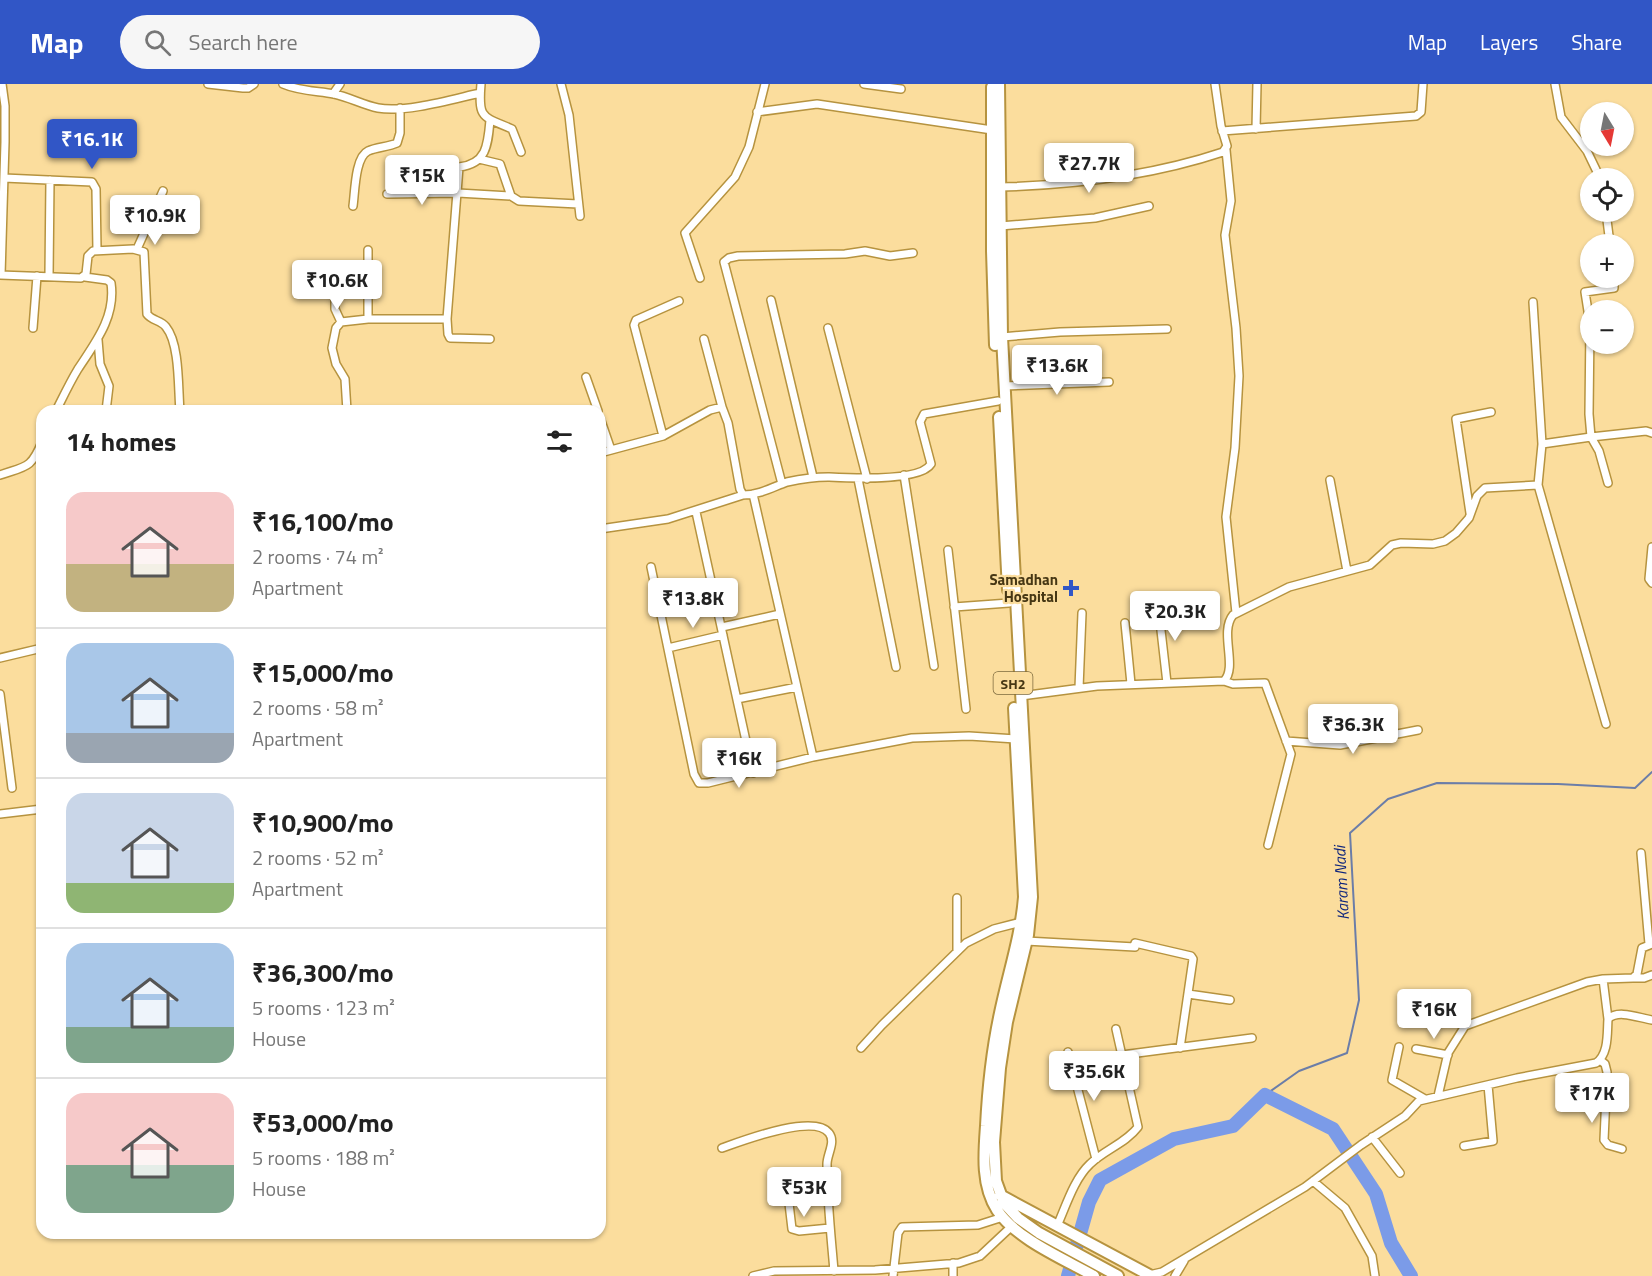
<!DOCTYPE html>
<html lang="en">
<head>
<meta charset="utf-8">
<style>
	body { margin:0; font-family:"Titillium Web",sans-serif; background:#f6f6f6; color:#222; height:100vh; display:flex; flex-direction:column; font-size:22px; white-space:nowrap }
	* { box-sizing:border-box; margin:0 }
	p { font-size:20px; color:#767676 }
	.icon { flex:none; width:33px; height:33px; fill:none; stroke:currentColor; stroke-width:2; stroke-linecap:round; stroke-linejoin:round }
	.map { position:relative; flex:1; overflow:hidden }
	.panel { position:absolute; left:36px; top:321px; width:570px; height:834px; display:flex; flex-direction:column; background:#fff; border-radius:18px; box-shadow:0 2px 4px #0004 }
	.panel>* { flex:none }
	.needle { width:39px; rotate:170deg }
	.buttons { position:absolute; left:1580px; top:18px; display:grid; gap:12px }
	.buttons a { display:grid; place-items:center; width:54px; height:54px; border-radius:50%; background:#fff; box-shadow:0 2px 4px #0004; font-size:30px }
	.price { position:absolute; translate:-50% -51px; padding:0 14px; border-radius:6px; background:#fff; color:#222; font-size:20px; line-height:39px; filter:drop-shadow(0 2px 3px #0008) }
	.price::after { content:''; position:absolute; left:50%; top:36px; width:18px; height:14px; margin-left:-9px; background:inherit; clip-path:polygon(0 0,100% 0,50% 100%) }
	.price.current { background:#3156c6; color:#fff }
	ul { padding:0; list-style:none }
	li { display:flex; align-items:center; gap:18px; height:150px; padding:0 30px }
	li+li { border-top:2px solid #e0e0e0 }
	li span { display:grid; place-items:center; flex:none; width:168px; height:120px; border-radius:18px; color:#555 }
	li>.icon { margin-inline-start:auto }
	span .icon { width:72px; height:72px; fill:#fffc; stroke-width:1 }
	li b { font-size:26px }
	h2 { display:flex; justify-content:space-between; align-items:center; height:72px; padding:0 30px; font-size:26px }
	header { display:flex; align-items:center; gap:36px; box-sizing:border-box; height:84px; padding:0 30px; background:#3156c6; color:#fff }
	header strong { font-size:28px }
	nav { display:flex; gap:33px; margin-inline-start:auto; font-size:21px }
	.search { width:420px; height:54px; background:#f6f6f6; display:flex; align-items:center; gap:15px; box-sizing:border-box; padding:0 21px; border-radius:33px; color:#767676; font-size:22px }
	.map>svg:first-child { display:block }
	.lines { fill:none; stroke-linecap:round; stroke-linejoin:round }
	.stream { stroke:#6b7da8; stroke-width:2 }
	.river { stroke:#7b9be8; stroke-width:14 }
	.minor-casing { stroke:#b6933f; stroke-width:10 }
	.primary-casing { stroke:#b6933f; stroke-width:14 }
	.minor { stroke:#fff; stroke-width:7 }
	.primary { stroke:#fff; stroke-width:10 }
	.poi-dot { fill:#3156c6; stroke:#fbdd9d; stroke-width:2 }
	.labels { text-anchor:middle; dominant-baseline:central; stroke-width:4.5; stroke-linejoin:round; paint-order:stroke }
	.shield { fill:#fbdd9d; stroke:#7c693d; stroke-width:1.5 }
	.shield-label { font-size:14px; font-weight:bold; fill:#463714 }
	.poi-label { font-size:15px; font-weight:bold; fill:#463714; stroke:#fbdd9d; text-anchor:end }
	.water-label { font-size:16px; font-style:italic; fill:#0f257c; stroke:#fbdd9d }
</style>
</head>
<body>
<header>
<strong>Map</strong>
<div class="search"><svg class="icon" aria-label="search" viewBox="0 0 24 24"><circle cx="10" cy="10" r="6"/><path d="M15 15l6 6"/></svg>Search here</div>
<nav><a>Map</a><a>Layers</a><a>Share</a></nav>
</header>
<div class="map">
<svg width="1652" height="1192" viewBox="0 0 1652 1192">
	<rect width="100%" height="100%" fill="#fbdd9d"/>
	<g class="lines">
		<path class="stream" d="M 1265,1011 L 1299,987 L 1347,969 L 1359,916 L 1350,749 L 1388,715 L 1437,699 L 1558,700 L 1635,704 L 1652,688"/>
		<path class="river" d="M 1068,1192 L 1089,1118 L 1100,1096 L 1174,1055 L 1233,1042 L 1265,1011 L 1333,1045 L 1376,1110 L 1391,1159 L 1411,1192"/>
		<defs>
			<path id="minor" d="M 208,0 L 243,4 L 248,4 L 254,0
				M 283,0 C 299,7 317,7 334,10 C 349,13 363,21 378,24 C 406,29 453,15 480,9
				M 481,0 C 478,35 482,32 512,45 L 521,68
				M 561,0 L 569,31 L 580,132
				M 864,0 L 901,5
				M 1555,0 L 1561,33 L 1587,67 L 1600,94
				M 333,10 L 340,0
				M 757,28 L 817,20 L 992,46
				M 490,36 C 488,60 487,80 459,83 L 447,235 L 448,250 L 450,254 L 490,255
				M 1256,45 L 1257,0
				M 1222,47 L 1416,32 L 1421,28 L 1423,0
				M 1226,66 L 1231,117 L 1225,151 L 1236,244 L 1239,292 L 1235,364 L 1226,433 L 1236,529
				M 479,75 L 500,80 L 511,112 L 519,117 L 578,120
				M 4,94 L 92,98 L 96,105 L 97,166
				M 1000,103 C 1076,101 1151,92 1223,68 L 1227,62 L 1221,42 L 1215,0
				M 387,110 L 458,109 L 511,112
				M 353,122 C 355,108 355,73 368,67 C 377,63 388,63 397,59 L 400,49 L 400,24
				M 1606,128 L 1610,160
				M 1000,142 L 1095,134 L 1149,122
				M 137,165 L 163,107
				M 0,191 L 81,194 L 86,190 L 88,172 L 93,167 L 133,165 L 144,168 L 147,230 C 152,237 161,236 166,243 C 180,260 178,305 180,327
				M 1,191 L 5,58 L 5,22 L 2,0
				M 49,192 L 50,96
				M 700,194 L 685,149 L 735,93 L 749,63 L 765,0
				M 335,206 L 335,225 L 341,238
				M 771,216 L 813,393
				M 1533,218 L 1542,360
				M 368,235 L 368,166
				M 33,244 L 37,192
				M 828,244 L 867,395
				M 1002,253 L 1060,248 L 1167,245
				M 704,255 L 722,323
				M 98,256 L 100,280 L 109,302 L 106,327
				M 586,293 L 598,327
				M 1004,302 L 1109,298
				M 56,327 C 63,313 70,298 78,285 C 95,259 116,233 111,199 L 107,196 L 85,193
				M 347,327 L 345,295 L 336,280 L 332,264 L 336,244 L 341,238 L 368,235 L 447,235
				M 600,334 L 611,366
				M 663,352 L 634,241 L 636,236 L 679,217
				M 600,369 L 663,352 L 710,326 L 722,323 L 728,339 L 740,405 L 743,411 C 759,411 773,403 787,398 C 801,395 815,393 828,393 C 848,394 920,398 931,380 L 920,338 L 924,330 L 998,317
				M 0,391 C 26,382 31,385 42,358
				M 904,391 L 934,582
				M 858,395 L 896,583
				M 1330,396 L 1347,487
				M 1608,399 L 1599,367 L 1591,353 L 1646,347 L 1652,349
				M 782,400 L 724,178 L 729,174 L 738,172 L 845,170 L 865,167 L 890,172 L 913,169
				M 1538,401 L 1606,640
				M 753,410 L 813,673
				M 696,428 L 753,689
				M 1470,429 L 1456,335 L 1491,328
				M 600,445 L 668,435 L 743,411
				M 1652,463 L 1649,495 L 1652,499
				M 948,466 L 966,625
				M 651,483 L 694,690 L 699,699 L 708,699 L 813,673 L 912,654 L 969,652 L 1016,655
				M 1158,520 L 1167,599
				M 954,523 L 1009,519
				M 1125,539 L 1131,600
				M 722,543 L 780,530
				M 668,564 L 723,551
				M 0,574 L 42,564
				M 1224,597 L 1233,600 L 1265,599 L 1291,670 L 1268,761
				M 1079,604 L 1082,529
				M 0,610 L 12,704
				M 1021,612 L 1097,602 L 1224,597 C 1238,583 1219,548 1233,531 L 1289,503 L 1370,481 L 1392,461 L 1401,459 L 1433,460 L 1445,457 L 1456,449 L 1469,434 L 1477,412 L 1485,404 L 1538,401 L 1542,360 L 1591,353 L 1589,330 L 1590,240 L 1585,208 L 1614,204 L 1614,194
				M 737,615 L 797,603
				M 1286,657 L 1340,661 L 1418,646
				M 0,730 L 42,725
				M 1641,769 L 1649,860
				M 1026,857 L 1135,863
				M 1135,859 L 1191,872 L 1193,875 L 1180,964
				M 957,867 L 957,814
				M 1633,894 L 1644,894 L 1652,891
				M 1603,895 L 1608,935
				M 1188,910 L 1230,916
				M 1399,963 L 1392,996 L 1425,1015
				M 861,964 L 882,941 L 966,859 L 994,845 L 1021,838
				M 1416,965 L 1448,971
				M 1068,968 L 1096,1075
				M 1122,971 L 1252,954
				M 1600,976 L 1605,980 L 1607,988 L 1604,1056 L 1608,1061 L 1622,1065
				M 1438,1012 L 1448,969 L 1465,942 L 1587,898 L 1603,895 L 1633,894 L 1637,890 L 1642,864 L 1652,860
				M 1372,1053 L 1400,1089
				M 1464,1062 L 1493,1057 L 1488,1001
				M 722,1064 C 742,1057 814,1029 829,1049 C 836,1058 827,1070 827,1080 C 827,1116 831,1151 834,1187
				M 1313,1097 L 1345,1124 L 1372,1172 L 1375,1192
				M 788,1111 L 792,1145 L 799,1147 L 830,1144
				M 1057,1142 C 1066,1122 1074,1095 1090,1080 C 1104,1066 1126,1059 1138,1043 L 1116,945
				M 1149,1191 L 1162,1188 L 1305,1103 L 1361,1061 L 1405,1032 L 1419,1017 L 1517,994 L 1596,979 C 1609,970 1607,949 1608,935 C 1618,925 1639,934 1652,936
				M 753,1192 L 774,1187 L 875,1186 L 959,1179 L 980,1172 L 1012,1142
				M 893,1192 L 898,1149 L 902,1143 L 978,1141 L 1003,1133
				M 953,1192 L 953,1179
				M 1175,1192 L 1184,1177"/>
			<path id="primary" d="M 999,0 L 1002,253 L 1032,813 L 1028,851 L 1007,938 L 1000,984 L 994,1058 L 996,1097 L 1004,1119 L 1018,1134 L 1039,1149 L 1118,1192
				M 992,3 L 992,167 L 995,261
				M 999,333 L 1008,506
				M 1014,624 L 1024,813 C 1021,852 1008,890 1000,929 C 992,966 988,1003 986,1042 C 984,1069 981,1101 997,1126 C 1016,1155 1064,1175 1094,1192
				M 1000,1111 L 1151,1192"/>
		</defs>
		<use href="#minor" class="minor-casing"/>
		<use href="#primary" class="primary-casing"/>
		<use href="#minor" class="minor"/>
		<use href="#primary" class="primary"/>
	</g>
	<path class="poi-dot" d="M1068 495h6v6h6v6h-6v6h-6v-6h-6v-6h6z"/>
	<g class="labels">
		<rect class="shield" x="993.5" y="588" width="39" height="22" rx="4.5"/>
		<g class="shield-label">
			<text x="1013" y="599">SH2</text>
		</g>
		<g class="poi-label">
			<text x="1058" y="495">Samadhan<tspan x="1058" dy="17">Hospital</tspan></text>
		</g>
		<g class="water-label">
			<text transform="translate(1341 799) rotate(-93)">Karam Nadi</text>
		</g>
	</g>
</svg>
<div class="buttons">
<a><svg class="needle" viewBox="-14 -14 28 28"><path d="M0-13l5 13h-10z" fill="#e53935"/><path d="M0 13l5-13h-10z" fill="#767676"/></svg></a>
<a><svg class="icon" aria-label="locate" viewBox="0 0 24 24"><circle cx="12" cy="12" r="6"/><path d="M12 2v4M12 18v4M2 12h4M18 12h4"/></svg></a>
<a>+</a>
<a>−</a>
</div>
<b class="price current" style="left:92px;top:86px">₹16.1K</b>
<b class="price" style="left:1089px;top:110px">₹27.7K</b>
<b class="price" style="left:422px;top:122px">₹15K</b>
<b class="price" style="left:155px;top:162px">₹10.9K</b>
<b class="price" style="left:337px;top:227px">₹10.6K</b>
<b class="price" style="left:1057px;top:312px">₹13.6K</b>
<b class="price" style="left:693px;top:545px">₹13.8K</b>
<b class="price" style="left:1175px;top:558px">₹20.3K</b>
<b class="price" style="left:1353px;top:671px">₹36.3K</b>
<b class="price" style="left:739px;top:705px">₹16K</b>
<b class="price" style="left:1434px;top:956px">₹16K</b>
<b class="price" style="left:1094px;top:1018px">₹35.6K</b>
<b class="price" style="left:1592px;top:1040px">₹17K</b>
<b class="price" style="left:804px;top:1134px">₹53K</b>
<section class="panel">
<h2>14 homes<svg class="icon" aria-label="filters" viewBox="0 0 24 24"><path d="M4 7h16M4 17h16"/><circle cx="9" cy="7" r="2"/><circle cx="15" cy="17" r="2"/></svg></h2>
<ul>
<li><span style="background:linear-gradient(#f6c9c9 60%,#c2b280 0)"><svg class="icon" aria-label="home" viewBox="0 0 24 24"><path d="M3 11l9-7 9 7M6 9v11h12V9"/></svg></span><div><b>₹16,100/mo</b><p>2 rooms · 74 m²</p><p>Apartment</p></div></li>
<li><span style="background:linear-gradient(#a9c7e8 75%,#9aa5b1 0)"><svg class="icon" aria-label="home" viewBox="0 0 24 24"><path d="M3 11l9-7 9 7M6 9v11h12V9"/></svg></span><div><b>₹15,000/mo</b><p>2 rooms · 58 m²</p><p>Apartment</p></div></li>
<li><span style="background:linear-gradient(#c9d6e8 75%,#8fb573 0)"><svg class="icon" aria-label="home" viewBox="0 0 24 24"><path d="M3 11l9-7 9 7M6 9v11h12V9"/></svg></span><div><b>₹10,900/mo</b><p>2 rooms · 52 m²</p><p>Apartment</p></div></li>
<li><span style="background:linear-gradient(#a9c7e8 70%,#7fa58c 0)"><svg class="icon" aria-label="home" viewBox="0 0 24 24"><path d="M3 11l9-7 9 7M6 9v11h12V9"/></svg></span><div><b>₹36,300/mo</b><p>5 rooms · 123 m²</p><p>House</p></div></li>
<li><span style="background:linear-gradient(#f6c9c9 60%,#7fa58c 0)"><svg class="icon" aria-label="home" viewBox="0 0 24 24"><path d="M3 11l9-7 9 7M6 9v11h12V9"/></svg></span><div><b>₹53,000/mo</b><p>5 rooms · 188 m²</p><p>House</p></div></li>
</ul>
</section>
</div>
</body>
</html>
